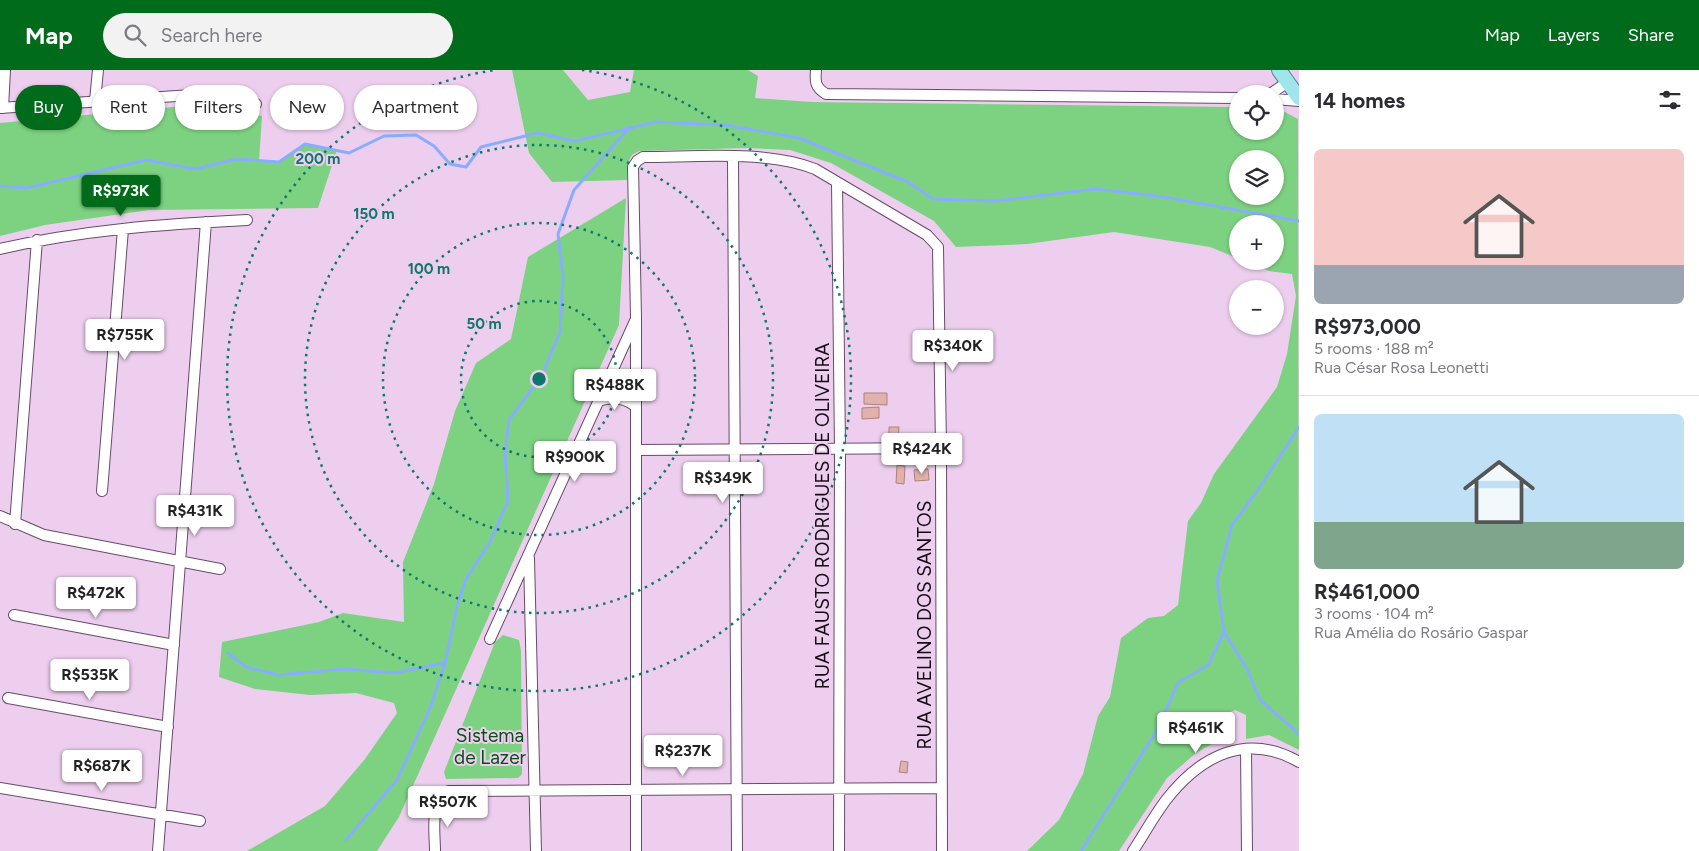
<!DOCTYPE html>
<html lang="en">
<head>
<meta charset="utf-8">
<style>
	body { margin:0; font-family:Figtree,sans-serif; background:#f2f2f3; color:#2b2b33; height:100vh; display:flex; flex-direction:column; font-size:19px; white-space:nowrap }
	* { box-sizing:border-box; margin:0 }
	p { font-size:16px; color:#7c7c81 }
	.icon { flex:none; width:28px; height:28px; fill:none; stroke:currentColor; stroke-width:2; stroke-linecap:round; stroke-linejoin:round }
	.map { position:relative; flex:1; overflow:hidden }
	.panel { display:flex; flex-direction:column; background:#fff; width:400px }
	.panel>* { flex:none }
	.hud { position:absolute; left:15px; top:15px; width:475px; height:45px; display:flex; gap:10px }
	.tools { position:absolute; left:1229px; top:15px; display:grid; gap:10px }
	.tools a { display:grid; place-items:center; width:55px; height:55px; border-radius:50%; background:#fff; box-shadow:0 1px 4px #0004; font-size:25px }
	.price { position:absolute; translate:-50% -42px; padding:0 11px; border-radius:5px; background:#fff; color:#222; font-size:16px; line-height:32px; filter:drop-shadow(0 1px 2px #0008) }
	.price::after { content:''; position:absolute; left:50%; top:30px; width:15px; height:11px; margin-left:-8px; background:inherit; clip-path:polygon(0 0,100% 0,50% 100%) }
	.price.selected { background:#006b1a; color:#fff }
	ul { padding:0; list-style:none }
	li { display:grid; align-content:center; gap:10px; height:265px; padding:0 15px }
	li+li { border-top:1px solid #e1e1e2 }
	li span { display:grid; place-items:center; height:155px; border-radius:8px; color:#555 }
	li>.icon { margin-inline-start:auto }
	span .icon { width:90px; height:90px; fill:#fffc; stroke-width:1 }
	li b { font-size:21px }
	h2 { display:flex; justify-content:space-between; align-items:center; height:60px; padding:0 15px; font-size:21px }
	.pill { padding:0 18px; border-radius:22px; background:#fff; box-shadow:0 1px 4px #0004; font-size:18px; line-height:45px }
	.pill.selected { background:#006b1a; color:#fff }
	header { display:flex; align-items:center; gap:30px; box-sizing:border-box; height:70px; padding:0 25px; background:#006b1a; color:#fff }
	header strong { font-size:24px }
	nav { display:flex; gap:28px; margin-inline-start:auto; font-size:18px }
	.search { width:350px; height:45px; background:#f2f2f3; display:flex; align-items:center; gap:12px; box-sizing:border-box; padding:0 18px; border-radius:28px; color:#7c7c81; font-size:19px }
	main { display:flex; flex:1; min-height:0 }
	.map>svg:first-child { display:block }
	.green { fill:#7dd281; fill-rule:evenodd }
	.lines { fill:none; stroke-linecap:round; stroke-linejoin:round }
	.stream { stroke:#88adff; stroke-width:3 }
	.building { fill:#e1b2ad; stroke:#ad817c }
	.minor-casing { stroke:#674c68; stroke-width:12 }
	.major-casing { stroke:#468e99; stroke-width:16 }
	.minor { stroke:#fff; stroke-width:10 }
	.major { stroke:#a0e5ec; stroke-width:14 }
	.ring { fill:none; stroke:#0f766e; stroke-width:2.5; stroke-dasharray:2.5 5 }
	.labels { text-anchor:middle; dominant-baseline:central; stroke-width:4; stroke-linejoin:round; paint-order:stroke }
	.street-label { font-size:19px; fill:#150b16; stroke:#edceee }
	.park-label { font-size:19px; fill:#075015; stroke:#edceee }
	.centre { fill:#0f766e; stroke:#edceee; stroke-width:2.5 }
	.ring-label { font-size:15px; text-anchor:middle; font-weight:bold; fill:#0f766e; stroke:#edceee; stroke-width:4; stroke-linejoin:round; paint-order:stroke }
</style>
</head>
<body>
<header>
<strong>Map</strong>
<div class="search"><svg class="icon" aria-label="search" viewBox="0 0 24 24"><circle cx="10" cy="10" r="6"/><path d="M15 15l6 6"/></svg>Search here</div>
<nav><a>Map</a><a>Layers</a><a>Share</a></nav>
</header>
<main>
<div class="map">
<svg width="1299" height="781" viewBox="0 0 1299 781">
	<rect width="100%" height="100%" fill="#edceee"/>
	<path class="green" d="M 512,0 L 563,0 L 588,30 L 630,22 L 634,0 L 748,0 L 758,6 L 755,28 L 812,32 L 1237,37 L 1238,61 L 1275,61 L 1275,37 L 1298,49 L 1299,680 L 1269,665 L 1246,669 L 1246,645 L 1235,640 L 1223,646 L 1219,670 L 1196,683 L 1167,708 L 1119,781 L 1027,781 L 1059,750 L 1083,704 L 1098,646 L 1110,627 L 1121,568 L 1148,548 L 1164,546 L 1178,535 L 1188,451 L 1201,433 L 1214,404 L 1277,317 L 1287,284 L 1296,226 L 1292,204 L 1269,201 L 1246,191 L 1275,191 L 1275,154 L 1238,154 L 1237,188 L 1210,177 L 1114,162 L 1027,174 L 956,177 L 934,151 L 831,93 L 790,80 L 746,78 L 639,81 L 632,85 L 628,92 L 627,110 L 552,112 L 529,83 ZM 1238,89 L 1275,89 L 1275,126 L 1238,126 Z
		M 184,36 L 262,46 L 259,91 L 279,92 L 305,74 L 337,80 L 318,138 L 149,140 L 45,155 L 0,166 L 0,53 Z
		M 626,128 L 619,255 L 399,747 L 377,781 L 247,781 L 325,736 L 365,689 L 397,643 L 394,633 L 356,623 L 310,625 L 255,619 L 219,607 L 222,572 L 319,552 L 343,543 L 404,552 L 403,492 L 434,414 L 455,341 L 476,293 L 511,269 L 528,187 Z
		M 503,565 L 519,570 L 521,581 L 522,704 L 518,708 L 446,709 L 444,702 L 495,572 Z"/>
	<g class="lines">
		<path class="stream" d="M 0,116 L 27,118 L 146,90 L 195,99 L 237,89 L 279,92 L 305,74 L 349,83 L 384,66 L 416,65 L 434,76 L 450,94 L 466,97 L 481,77 L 537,63 L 575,71 L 656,52 L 725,55 L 799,68 L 908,112 L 933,129 L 994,131 L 1096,119 L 1164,127 L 1299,151
			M 1224,562 L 1246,597 L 1260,630 L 1299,664
			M 228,583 L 246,597 L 278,605 L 345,599 L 394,603 L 445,593
			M 346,770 L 397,710 L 431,636 L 445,593 L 457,536 L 466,509 L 490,472 L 508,431 L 505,382 L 509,350 L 542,305 L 560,262 L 563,206 L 558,164 L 574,120 L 630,57
			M 1081,781 L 1156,662 L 1178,613 L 1208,595 L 1224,562 L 1217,511 L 1232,455 L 1258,420 L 1299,357"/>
	</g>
	<path class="building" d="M 864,323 L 887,323 L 887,335 L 864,334 Z
		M 879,337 L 879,348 L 862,349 L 862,338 Z
		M 889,357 L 899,357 L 898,374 L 889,374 Z
		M 897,395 L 905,396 L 904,414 L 896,413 Z
		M 928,399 L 929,410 L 915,411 L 914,400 Z
		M 901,691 L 908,692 L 907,703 L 899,702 Z"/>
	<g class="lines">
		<defs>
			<path id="minor" d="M 816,0 C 815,12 815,17 826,24 L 1238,28
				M 1270,24 L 1288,12
				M 1275,29 L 1299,31
				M 95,31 L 98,0
				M 0,38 L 191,25 L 256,34
				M 3,38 L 5,0
				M 733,88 L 737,781
				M 837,112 L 840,379 L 839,781
				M 0,179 C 81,160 164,154 247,150
				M 598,331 C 612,326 624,327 635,336
				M 636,380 L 941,378
				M 102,421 L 123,159
				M 0,446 L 44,465 L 220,499
				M 15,454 L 37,170
				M 529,488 L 536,781
				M 14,545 L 174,575
				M 490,569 L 635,251
				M 8,628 L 168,657
				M 1246,679 L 1247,781
				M 0,718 L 200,751
				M 158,781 L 206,152
				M 435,781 C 435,761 429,733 449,721 L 942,718
				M 636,781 L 636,247 L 633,97 L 637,91 L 643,87 C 697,87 766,80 815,99 L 927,165 L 938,177 L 941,378 L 942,781
				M 1133,781 C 1144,764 1154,746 1166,730 C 1201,685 1247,662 1299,692"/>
			<path id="major" d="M 1279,0 L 1299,28"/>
		</defs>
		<use href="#minor" class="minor-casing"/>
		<use href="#major" class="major-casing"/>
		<use href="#minor" class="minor"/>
		<use href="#major" class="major"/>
	</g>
	<g class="ring">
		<circle cx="539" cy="309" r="78"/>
		<circle cx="539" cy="309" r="156"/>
		<circle cx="539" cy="309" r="234"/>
		<path d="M582 0A312 312 0 1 1 496 0"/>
	</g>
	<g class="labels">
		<g class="street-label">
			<text transform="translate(822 446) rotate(-90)">RUA FAUSTO RODRIGUES DE OLIVEIRA</text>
			<text transform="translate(924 555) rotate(-90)">RUA AVELINO DOS SANTOS</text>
		</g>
		<g class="park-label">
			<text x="490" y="665">Sistema<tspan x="490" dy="22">de Lazer</tspan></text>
		</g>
	</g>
	<circle cx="539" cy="309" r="8" class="centre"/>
	<g class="ring-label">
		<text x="318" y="94">200 m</text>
		<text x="374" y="149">150 m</text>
		<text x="429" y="204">100 m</text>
		<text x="484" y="259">50 m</text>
	</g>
</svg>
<div class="tools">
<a><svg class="icon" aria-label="locate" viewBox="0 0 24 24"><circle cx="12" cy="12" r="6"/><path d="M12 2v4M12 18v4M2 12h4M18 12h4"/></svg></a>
<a><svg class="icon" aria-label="layers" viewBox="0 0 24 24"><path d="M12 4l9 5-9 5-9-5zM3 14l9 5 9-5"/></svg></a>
<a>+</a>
<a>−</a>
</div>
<b class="price selected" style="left:121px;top:147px">R$973K</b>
<b class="price" style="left:125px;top:291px">R$755K</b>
<b class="price" style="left:953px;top:302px">R$340K</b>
<b class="price" style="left:615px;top:341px">R$488K</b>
<b class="price" style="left:922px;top:405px">R$424K</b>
<b class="price" style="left:575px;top:413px">R$900K</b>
<b class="price" style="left:723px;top:434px">R$349K</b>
<b class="price" style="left:195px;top:467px">R$431K</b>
<b class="price" style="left:96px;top:549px">R$472K</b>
<b class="price" style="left:90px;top:631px">R$535K</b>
<b class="price" style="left:1196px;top:684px">R$461K</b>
<b class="price" style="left:683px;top:707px">R$237K</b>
<b class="price" style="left:102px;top:722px">R$687K</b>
<b class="price" style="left:448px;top:758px">R$507K</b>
<div class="hud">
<a class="pill selected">Buy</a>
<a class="pill">Rent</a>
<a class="pill">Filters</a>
<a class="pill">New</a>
<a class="pill">Apartment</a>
</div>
</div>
<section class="panel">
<h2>14 homes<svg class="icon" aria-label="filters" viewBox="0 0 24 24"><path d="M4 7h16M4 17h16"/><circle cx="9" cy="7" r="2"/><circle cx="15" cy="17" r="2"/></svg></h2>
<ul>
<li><span style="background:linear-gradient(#f6c9c9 75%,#9aa5b1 0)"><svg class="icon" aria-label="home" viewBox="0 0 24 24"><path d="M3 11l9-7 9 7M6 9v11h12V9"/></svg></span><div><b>R$973,000</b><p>5 rooms · 188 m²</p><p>Rua César Rosa Leonetti</p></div></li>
<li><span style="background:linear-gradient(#bfe0f5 70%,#7fa58c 0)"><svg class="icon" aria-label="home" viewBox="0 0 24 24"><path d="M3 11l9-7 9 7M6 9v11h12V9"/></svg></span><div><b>R$461,000</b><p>3 rooms · 104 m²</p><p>Rua Amélia do Rosário Gaspar</p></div></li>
</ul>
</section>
</main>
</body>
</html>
